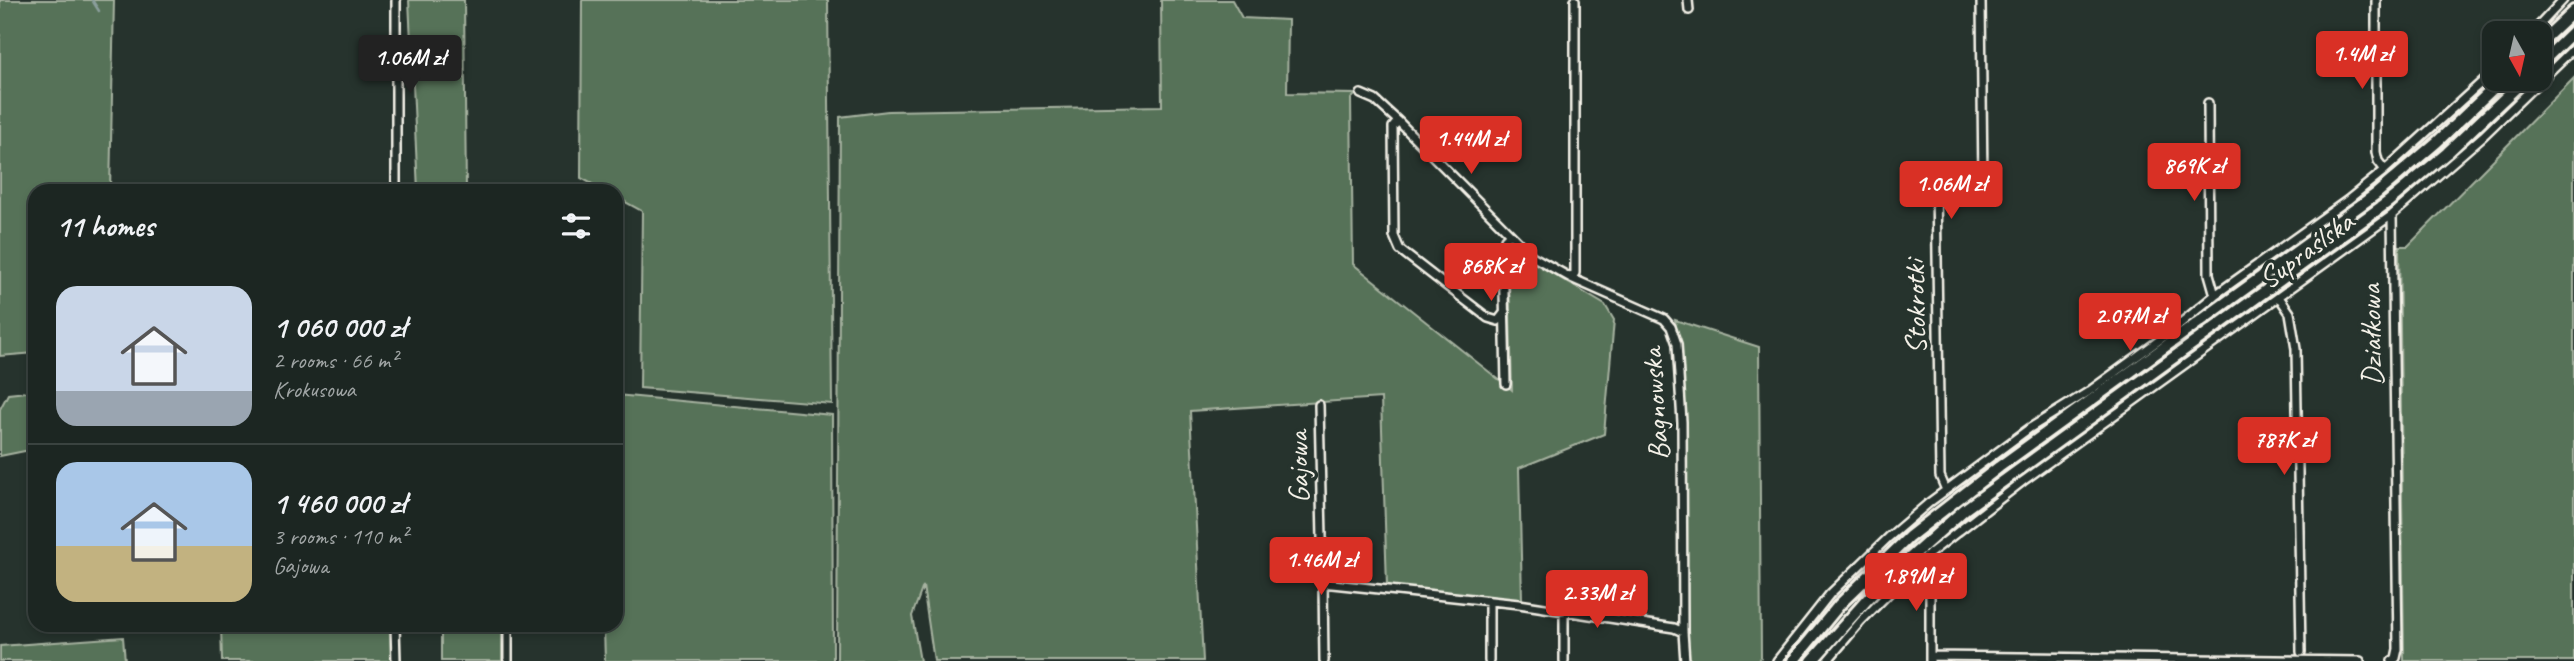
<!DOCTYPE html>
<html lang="en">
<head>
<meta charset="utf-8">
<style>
	body { margin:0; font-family:Caveat,sans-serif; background:#29322f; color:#f1f3f6; height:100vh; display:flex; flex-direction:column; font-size:26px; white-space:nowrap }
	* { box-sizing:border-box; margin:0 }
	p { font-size:23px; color:#a0a5a5 }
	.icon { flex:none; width:38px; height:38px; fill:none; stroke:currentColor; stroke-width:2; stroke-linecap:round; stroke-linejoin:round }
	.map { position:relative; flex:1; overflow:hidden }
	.sheet { position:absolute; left:28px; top:184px; width:595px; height:448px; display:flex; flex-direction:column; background:#1c2622; border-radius:21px; box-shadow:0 4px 10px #0003,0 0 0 2px #3a4340 }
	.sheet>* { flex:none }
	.needle { width:46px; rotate:172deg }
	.tools { position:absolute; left:2482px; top:21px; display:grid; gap:14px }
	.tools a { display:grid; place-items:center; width:70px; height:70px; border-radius:14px; background:#1c2622; box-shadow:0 4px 10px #0003,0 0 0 2px #3a4340; font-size:35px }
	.price { position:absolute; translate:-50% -60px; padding:0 16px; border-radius:7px; background:#d93025; color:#fff; font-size:23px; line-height:46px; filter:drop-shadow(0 2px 4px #0008) }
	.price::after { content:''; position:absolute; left:50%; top:42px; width:21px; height:16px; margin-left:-10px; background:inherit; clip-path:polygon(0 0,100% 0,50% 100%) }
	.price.selected { background:#222; color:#fff }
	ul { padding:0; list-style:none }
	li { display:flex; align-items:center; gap:21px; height:175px; padding:0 28px }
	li+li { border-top:2px solid #3a4340 }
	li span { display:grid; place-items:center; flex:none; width:196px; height:140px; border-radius:21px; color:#555 }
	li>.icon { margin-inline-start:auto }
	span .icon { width:84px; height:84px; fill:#fffc; stroke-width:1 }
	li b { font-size:30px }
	h2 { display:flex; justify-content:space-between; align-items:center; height:84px; padding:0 28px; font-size:30px }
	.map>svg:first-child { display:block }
	.green { fill:#577258; stroke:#a6b2a0; stroke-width:2 }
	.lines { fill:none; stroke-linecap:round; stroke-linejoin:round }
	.stream { stroke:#8a9e9c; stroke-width:2.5 }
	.street-casing { stroke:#f4f1e8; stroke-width:12 }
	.secondary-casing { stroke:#f4f1e8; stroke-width:16 }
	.street { stroke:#26332d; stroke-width:7 }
	.secondary { stroke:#26332d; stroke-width:10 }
	.labels { text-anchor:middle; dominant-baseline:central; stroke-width:7; stroke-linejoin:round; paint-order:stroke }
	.street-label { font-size:30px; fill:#f4f1e8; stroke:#26332d }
</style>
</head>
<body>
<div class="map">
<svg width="2574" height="661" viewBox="0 0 2574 661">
	<rect width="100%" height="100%" fill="#26332d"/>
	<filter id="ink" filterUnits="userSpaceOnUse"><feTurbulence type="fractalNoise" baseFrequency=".0143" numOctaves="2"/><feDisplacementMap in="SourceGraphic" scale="14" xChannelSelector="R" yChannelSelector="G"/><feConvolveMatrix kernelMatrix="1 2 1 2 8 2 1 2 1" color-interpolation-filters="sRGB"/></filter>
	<g filter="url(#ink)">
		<path class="green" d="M 0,0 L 114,0 L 110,191 L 35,191 L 35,353 L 0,356 Z
			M 409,0 L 464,0 L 466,191 L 418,191 Z
			M 582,0 L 828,0 L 832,404 L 640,388 L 642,211 L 616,197 L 616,191 L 605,191 L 581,178 Z
			M 1161,0 L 1232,0 L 1242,18 L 1288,20 L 1287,93 L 1356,94 L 1351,99 L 1353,264 L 1512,390 L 1508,239 L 1530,260 L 1605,305 L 1614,320 L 1604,434 L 1519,468 L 1522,600 L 1387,586 L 1381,398 L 1190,411 L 1203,661 L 934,661 L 923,586 L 912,616 L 920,661 L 837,661 L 840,117 L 888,111 L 1162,106 Z
			M 2574,78 L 2574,661 L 2404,661 L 2399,246 L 2408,246 Z
			M 1675,320 L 1759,347 L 1761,657 L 1759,661 L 1689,661 L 1678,339 Z
			M 35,391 L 35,449 L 0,456 L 0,409 L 8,394 Z
			M 616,395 L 832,415 L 833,661 L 605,661 L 604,628 L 514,628 L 514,625 L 616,625 Z
			M 221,625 L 392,625 L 392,661 L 222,661 Z
			M 441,625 L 502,625 L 502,661 L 441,661 Z
			M 123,637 L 125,661 L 0,661 L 0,646 Z"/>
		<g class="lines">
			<path class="stream" d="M 92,0 L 99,11"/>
			<defs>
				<path id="street" d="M 396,0 L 396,191
					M 1688,0 L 1689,10
					M 2376,0 L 2376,152 L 2378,161 L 2385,170
					M 2532,33 L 2563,0
					M 1361,94 L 1375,100 L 1398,121 L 1532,256 L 1571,278 L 1664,319 L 1671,327 L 1677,344 L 1682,422 L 1683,632 L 1685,661
					M 2208,103 L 2209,274 L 2215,295
					M 1398,121 L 1393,127 L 1394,236 L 1400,250 L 1488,318 L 1498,321 L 1505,312
					M 1571,278 L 1575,273 L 1575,0
					M 2279,297 L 2290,313 L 2296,349 L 2301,652
					M 1506,384 L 1503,248 L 1505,239 L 1509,235
					M 1319,405 L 1323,583 L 1519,604 L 1674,628 L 1683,632
					M 1946,490 L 1940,476 L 1936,184 L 1983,183 L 1981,0
					M 1924,558 L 1930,574 L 1930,661
					M 1323,583 L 1324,661
					M 1489,601 L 1489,661
					M 1564,611 L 1564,661
					M 395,625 L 396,661
					M 508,625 L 508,661
					M 1930,656 L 2360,661
					M 1777,661 L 1830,594 L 1889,537 L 1930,502 L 2030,428 L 2088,392 L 2165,336 L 2215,295 L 2348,200 L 2385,170 L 2494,71
					M 1827,661 L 1861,621 L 1924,558 L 2023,481 L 2392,215 L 2483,136 L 2574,48
					M 2392,661 L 2396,658 L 2398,649 L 2392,215"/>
				<path id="secondary" d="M 2539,44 L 2574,11
					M 2539,65 L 2574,31
					M 1793,661 L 1840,604 L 1909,537 L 1999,467 L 2376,194 L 2437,142 L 2503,79
					M 1812,661 L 1883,582 L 1965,509 L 2388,202 L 2447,153 L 2525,79"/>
			</defs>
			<use href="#street" class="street-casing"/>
			<use href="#secondary" class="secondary-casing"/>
			<use href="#street" class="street"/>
			<use href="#secondary" class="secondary"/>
		</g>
	</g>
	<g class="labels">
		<g class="street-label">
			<text transform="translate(2306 250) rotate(-36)">Supraślska</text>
			<text transform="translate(1915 307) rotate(-91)">Stokrotki</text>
			<text transform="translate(2371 335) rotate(-91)">Działkowa</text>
			<text transform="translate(1655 404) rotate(-94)">Bagnowska</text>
			<text transform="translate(1298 467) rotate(-91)">Gajowa</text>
		</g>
	</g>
</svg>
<div class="tools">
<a><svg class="needle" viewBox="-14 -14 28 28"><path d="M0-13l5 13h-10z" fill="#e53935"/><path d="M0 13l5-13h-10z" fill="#a0a5a5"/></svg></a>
</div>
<b class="price" style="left:2362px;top:91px">1.4M zł</b>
<b class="price selected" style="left:410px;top:95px">1.06M zł</b>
<b class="price" style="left:1471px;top:176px">1.44M zł</b>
<b class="price" style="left:2194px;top:203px">869K zł</b>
<b class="price" style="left:1951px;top:221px">1.06M zł</b>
<b class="price" style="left:1491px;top:303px">868K zł</b>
<b class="price" style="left:2130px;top:353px">2.07M zł</b>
<b class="price" style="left:2284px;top:477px">787K zł</b>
<b class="price" style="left:1321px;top:597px">1.46M zł</b>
<b class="price" style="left:1916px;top:613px">1.89M zł</b>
<b class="price" style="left:1597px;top:630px">2.33M zł</b>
<section class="sheet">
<h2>11 homes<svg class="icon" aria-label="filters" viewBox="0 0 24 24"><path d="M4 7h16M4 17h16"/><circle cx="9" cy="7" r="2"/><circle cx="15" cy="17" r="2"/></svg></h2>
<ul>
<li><span style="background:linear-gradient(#c9d6e8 75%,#9aa5b1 0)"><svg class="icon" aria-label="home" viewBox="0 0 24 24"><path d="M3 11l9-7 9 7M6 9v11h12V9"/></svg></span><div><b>1 060 000 zł</b><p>2 rooms · 66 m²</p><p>Krokusowa</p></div></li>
<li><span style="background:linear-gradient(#a9c7e8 60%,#c2b280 0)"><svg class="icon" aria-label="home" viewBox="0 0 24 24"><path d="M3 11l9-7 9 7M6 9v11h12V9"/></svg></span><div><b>1 460 000 zł</b><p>3 rooms · 110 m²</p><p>Gajowa</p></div></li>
</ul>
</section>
</div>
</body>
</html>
